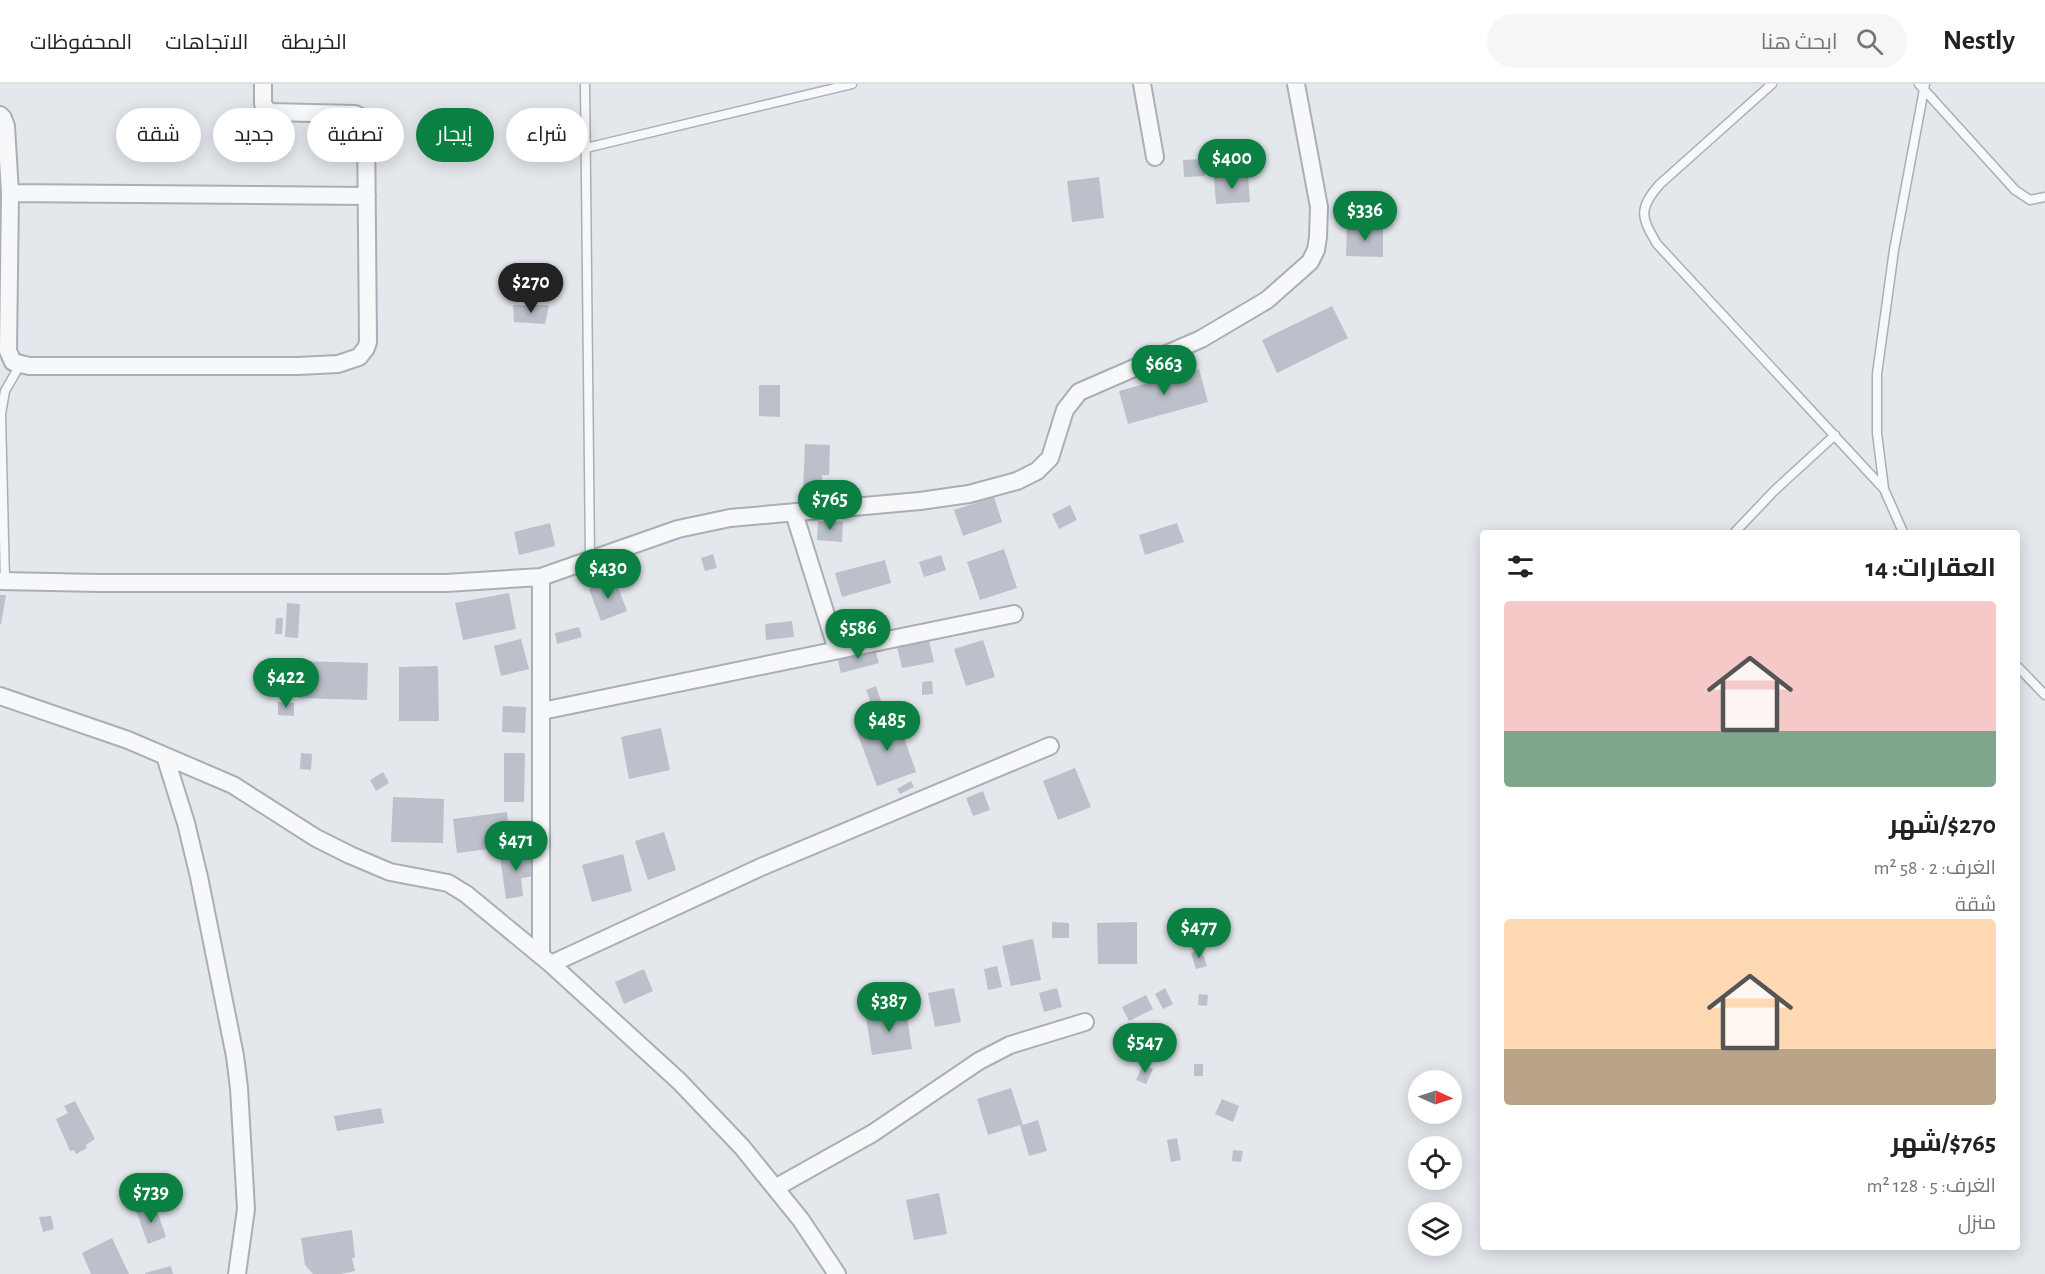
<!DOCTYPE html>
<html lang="ar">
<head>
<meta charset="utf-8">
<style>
	body { margin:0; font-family:"Alegreya Sans",Cairo,sans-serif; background:#f6f6f6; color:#222; direction:rtl; height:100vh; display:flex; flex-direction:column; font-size:22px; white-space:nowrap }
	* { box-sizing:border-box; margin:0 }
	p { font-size:20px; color:#767676 }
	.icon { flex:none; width:33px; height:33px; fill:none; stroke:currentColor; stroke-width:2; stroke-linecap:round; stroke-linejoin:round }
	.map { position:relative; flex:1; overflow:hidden; direction:ltr }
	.sheet { position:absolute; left:1480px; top:446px; width:540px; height:720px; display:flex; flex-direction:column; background:#fff; border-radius:6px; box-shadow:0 3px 15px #0003; direction:rtl }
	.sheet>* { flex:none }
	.guide { position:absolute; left:18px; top:24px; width:570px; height:54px; direction:rtl; display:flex; gap:12px }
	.needle { width:39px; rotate:93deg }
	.controls { position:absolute; left:1408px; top:986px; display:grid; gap:12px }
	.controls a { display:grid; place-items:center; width:54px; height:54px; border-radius:50%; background:#fff; box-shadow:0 3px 15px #0003; font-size:30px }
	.price { position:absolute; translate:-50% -51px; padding:0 14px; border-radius:21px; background:#0b8043; color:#fff; font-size:20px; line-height:39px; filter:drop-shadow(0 2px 3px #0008) }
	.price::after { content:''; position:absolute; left:50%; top:36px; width:18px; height:14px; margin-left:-9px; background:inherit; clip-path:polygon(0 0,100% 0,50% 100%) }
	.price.active { background:#222; color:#fff }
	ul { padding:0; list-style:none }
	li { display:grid; align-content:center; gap:12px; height:318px; padding:0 24px }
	li span { display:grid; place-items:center; height:186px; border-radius:6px; color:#555 }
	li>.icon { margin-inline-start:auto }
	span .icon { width:108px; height:108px; fill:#fffc; stroke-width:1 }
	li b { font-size:26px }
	h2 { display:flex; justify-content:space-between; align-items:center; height:72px; padding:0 24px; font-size:26px }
	.tag { padding:0 21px; border-radius:27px; background:#fff; box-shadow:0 3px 15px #0003; font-size:21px; line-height:54px }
	.tag.active { background:#0b8043; color:#fff }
	header { display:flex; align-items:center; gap:36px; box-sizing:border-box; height:84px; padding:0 30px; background:#fff; border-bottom:2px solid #e0e0e0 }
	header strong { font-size:28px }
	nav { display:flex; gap:33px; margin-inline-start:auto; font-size:21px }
	.search { width:420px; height:54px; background:#f6f6f6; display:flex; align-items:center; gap:15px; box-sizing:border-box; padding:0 21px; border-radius:33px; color:#767676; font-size:22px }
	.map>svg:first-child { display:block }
	.building { fill:#bbc0ca }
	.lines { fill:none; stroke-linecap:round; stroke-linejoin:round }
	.service-casing { stroke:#a9aeb7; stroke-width:11 }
	.minor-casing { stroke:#a9aeb7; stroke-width:20 }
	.service { stroke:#f7f8fa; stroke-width:8 }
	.minor { stroke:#f7f8fa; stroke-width:16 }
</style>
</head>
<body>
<header>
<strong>Nestly</strong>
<div class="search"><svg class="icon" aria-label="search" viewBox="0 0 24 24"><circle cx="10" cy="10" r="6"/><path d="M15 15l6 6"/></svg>ابحث هنا</div>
<nav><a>الخريطة</a><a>الاتجاهات</a><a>المحفوظات</a></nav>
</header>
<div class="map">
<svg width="2045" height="1190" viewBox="0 0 2045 1190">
	<rect width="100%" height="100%" fill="#e4e7ec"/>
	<path class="building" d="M 1205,75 L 1205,92 L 1184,93 L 1183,76 Z
		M 1248,91 L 1250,118 L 1216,120 L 1214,93 Z
		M 1099,93 L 1104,134 L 1072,138 L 1067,97 Z
		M 1347,142 L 1383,143 L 1383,173 L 1346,172 Z
		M 513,221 L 549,221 L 545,240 L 514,238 Z
		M 1332,222 L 1348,254 L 1277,289 L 1262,256 Z
		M 1199,285 L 1208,318 L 1128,340 L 1119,307 Z
		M 759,301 L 780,301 L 780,333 L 759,332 Z
		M 805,360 L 830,361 L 829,391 L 822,391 L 822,409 L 803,408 Z
		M 994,413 L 1002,438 L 963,452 L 954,426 Z
		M 1070,421 L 1077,436 L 1059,445 L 1052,430 Z
		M 818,437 L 843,438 L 842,458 L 817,456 Z
		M 550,439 L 555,462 L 519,471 L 514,448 Z
		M 1177,439 L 1184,458 L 1145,471 L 1139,451 Z
		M 1004,465 L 1017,504 L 980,516 L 967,478 Z
		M 713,470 L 717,484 L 705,487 L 701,474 Z
		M 941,471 L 946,486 L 924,493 L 919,478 Z
		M 885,476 L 891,499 L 842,513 L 835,489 Z
		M 615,495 L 627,527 L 601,537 L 589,505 Z
		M 509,509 L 516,545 L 463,556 L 455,519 Z
		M 0,511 L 6,511 L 1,540 L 0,540 Z
		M 287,519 L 300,520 L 298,554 L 285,553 Z
		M 878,531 L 887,531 L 886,543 L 878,542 Z
		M 276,534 L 283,534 L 282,550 L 275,550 Z
		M 792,537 L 794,553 L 766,556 L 765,540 Z
		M 579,543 L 582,553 L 557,560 L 555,549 Z
		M 928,552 L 934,578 L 902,584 L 896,558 Z
		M 521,555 L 529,585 L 501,592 L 494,562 Z
		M 983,556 L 995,593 L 966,602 L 954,565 Z
		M 874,562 L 879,579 L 841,589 L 837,572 Z
		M 299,577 L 368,579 L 367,616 L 298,614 Z
		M 438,582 L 439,637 L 399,637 L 399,583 Z
		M 932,597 L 933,610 L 922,611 L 922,598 Z
		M 876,602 L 882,620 L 873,623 L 866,606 Z
		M 278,618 L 294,619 L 294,632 L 278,631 Z
		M 503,622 L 526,623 L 525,649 L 502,648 Z
		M 897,633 L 916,688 L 877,702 L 857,648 Z
		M 661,644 L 670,686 L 629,695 L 621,653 Z
		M 301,669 L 312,670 L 311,686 L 300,685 Z
		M 504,669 L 525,669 L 524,718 L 504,718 Z
		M 1075,684 L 1091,723 L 1058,736 L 1043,697 Z
		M 383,688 L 389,699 L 376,707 L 370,696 Z
		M 911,697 L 914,703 L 900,710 L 897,705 Z
		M 983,707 L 990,726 L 973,732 L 966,714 Z
		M 393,713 L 444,715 L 443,759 L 391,758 Z
		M 507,728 L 511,762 L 457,769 L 453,735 Z
		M 664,748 L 676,786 L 648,796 L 635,757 Z
		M 531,767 L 535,792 L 521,794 L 523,812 L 506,815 L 500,772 Z
		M 623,770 L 632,807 L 592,818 L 582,781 Z
		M 1052,838 L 1069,839 L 1069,854 L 1052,854 Z
		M 1137,838 L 1137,880 L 1098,880 L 1097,839 Z
		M 1033,855 L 1041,896 L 1011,902 L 1002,862 Z
		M 1201,865 L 1207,882 L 1196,885 L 1191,869 Z
		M 997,882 L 1002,903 L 988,906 L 984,885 Z
		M 644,885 L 653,907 L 624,920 L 615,898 Z
		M 954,904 L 961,938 L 935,943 L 928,909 Z
		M 1057,904 L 1062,923 L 1044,928 L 1039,909 Z
		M 1165,904 L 1173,920 L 1163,925 L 1155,910 Z
		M 1199,910 L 1208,911 L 1207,922 L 1198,921 Z
		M 1146,911 L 1153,925 L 1129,937 L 1122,923 Z
		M 906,927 L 912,965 L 872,971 L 866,933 Z
		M 1159,958 L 1169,959 L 1167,976 L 1157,975 Z
		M 1194,980 L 1203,980 L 1203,992 L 1194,992 Z
		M 1143,981 L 1153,985 L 1146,1000 L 1136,996 Z
		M 1011,1004 L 1023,1041 L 1038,1036 L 1047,1067 L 1029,1072 L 1020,1041 L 988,1051 L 977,1015 Z
		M 1222,1015 L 1239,1022 L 1233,1038 L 1215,1030 Z
		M 75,1017 L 95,1055 L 86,1061 L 87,1064 L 76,1070 L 74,1066 L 70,1067 L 56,1035 L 68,1029 L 64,1022 Z
		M 381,1024 L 384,1039 L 337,1047 L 334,1032 Z
		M 1177,1054 L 1181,1076 L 1171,1078 L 1167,1056 Z
		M 1233,1066 L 1243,1067 L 1241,1078 L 1232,1077 Z
		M 939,1109 L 947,1150 L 914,1156 L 906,1116 Z
		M 155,1121 L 166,1153 L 148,1160 L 136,1127 Z
		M 51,1132 L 54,1145 L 43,1148 L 39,1133 Z
		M 352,1146 L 355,1174 L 352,1174 L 355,1187 L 341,1190 L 313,1190 L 305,1181 L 301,1154 Z
		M 112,1154 L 129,1190 L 91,1190 L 82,1169 Z
		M 171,1182 L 173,1190 L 145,1190 L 145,1189 Z"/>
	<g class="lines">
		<defs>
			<path id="service" d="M 585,0 L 590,476
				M 1772,0 L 1660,100 C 1638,125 1641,133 1657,160 L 1884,405
				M 1919,0 L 2015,106 L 2030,116 L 2045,113
				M 586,64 L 852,0
				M 1735,448 L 1775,406 L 1835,351
				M 1903,448 L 1884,405 L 1877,349 L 1877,290 L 1894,166 L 1925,0
				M 5,497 L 1,330 L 5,307 L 20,281
				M 2018,583 L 2045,611"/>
			<path id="minor" d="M 1142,0 L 1155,73
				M 0,31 L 3,34 L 6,42 L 10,109 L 8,267 L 13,278 L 29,282 L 298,282 L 338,280 L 359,273 L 366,264 L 368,258 L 366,39 L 361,33 L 355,30 L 269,28 L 263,20 L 263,0
				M 10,109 L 367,112
				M 794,429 L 837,566
				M 541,493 L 541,872
				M 0,497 L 100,499 L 446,499 L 541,493 L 678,445 L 730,434 L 920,417 L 969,410 L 1017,397 L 1037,387 L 1050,374 L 1065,326 L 1079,308 L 1201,255 L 1267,216 L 1310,178 L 1316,166 L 1318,153 L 1319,123 L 1296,0
				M 0,612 L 128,656 L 233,701 L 316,754 L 350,771 L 390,788 L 448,799 L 466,810 L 551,880 L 679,997 L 742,1063 L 801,1136 L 837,1190
				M 542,627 L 1014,530
				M 165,672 L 186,739 L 199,793 L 235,972 L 239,1004 L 246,1125 L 237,1190
				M 551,880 L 761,783 L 1050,662
				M 775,1104 L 873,1049 L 979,977 L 1010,961 L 1085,938"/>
		</defs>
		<use href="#service" class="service-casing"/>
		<use href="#minor" class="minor-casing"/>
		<use href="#service" class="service"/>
		<use href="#minor" class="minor"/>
	</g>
</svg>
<div class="controls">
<a><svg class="needle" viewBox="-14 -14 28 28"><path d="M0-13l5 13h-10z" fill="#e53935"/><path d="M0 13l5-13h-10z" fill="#767676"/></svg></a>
<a><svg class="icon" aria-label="locate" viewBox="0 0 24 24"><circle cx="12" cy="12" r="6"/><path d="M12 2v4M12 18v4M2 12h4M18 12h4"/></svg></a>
<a><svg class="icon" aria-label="layers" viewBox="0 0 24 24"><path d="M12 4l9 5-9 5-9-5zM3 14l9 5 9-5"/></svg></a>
</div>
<b class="price" style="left:1232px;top:106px">$400</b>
<b class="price" style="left:1365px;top:158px">$336</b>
<b class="price active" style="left:531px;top:230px">$270</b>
<b class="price" style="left:1164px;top:312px">$663</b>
<b class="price" style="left:830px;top:447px">$765</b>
<b class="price" style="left:608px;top:516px">$430</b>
<b class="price" style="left:858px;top:576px">$586</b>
<b class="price" style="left:286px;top:625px">$422</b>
<b class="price" style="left:887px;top:668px">$485</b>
<b class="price" style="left:516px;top:788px">$471</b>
<b class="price" style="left:1199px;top:875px">$477</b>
<b class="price" style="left:889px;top:949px">$387</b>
<b class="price" style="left:1145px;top:990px">$547</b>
<b class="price" style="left:151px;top:1140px">$739</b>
<div class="guide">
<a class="tag">شراء</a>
<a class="tag active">إيجار</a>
<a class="tag">تصفية</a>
<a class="tag">جديد</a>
<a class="tag">شقة</a>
</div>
<section class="sheet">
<h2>العقارات: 14<svg class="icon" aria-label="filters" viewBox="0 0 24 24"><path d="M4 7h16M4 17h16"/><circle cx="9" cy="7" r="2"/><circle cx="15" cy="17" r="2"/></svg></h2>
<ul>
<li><span style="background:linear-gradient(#f6c9c9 70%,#7fa58c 0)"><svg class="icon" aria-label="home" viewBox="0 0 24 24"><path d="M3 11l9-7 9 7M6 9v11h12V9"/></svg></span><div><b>$270/شهر</b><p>الغرف: 2 · 58 m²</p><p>شقة</p></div></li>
<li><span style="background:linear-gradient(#ffd9b3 70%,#b9a48a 0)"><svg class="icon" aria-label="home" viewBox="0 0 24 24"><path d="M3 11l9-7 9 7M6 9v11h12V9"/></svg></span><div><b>$765/شهر</b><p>الغرف: 5 · 128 m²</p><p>منزل</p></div></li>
</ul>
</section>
</div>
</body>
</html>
